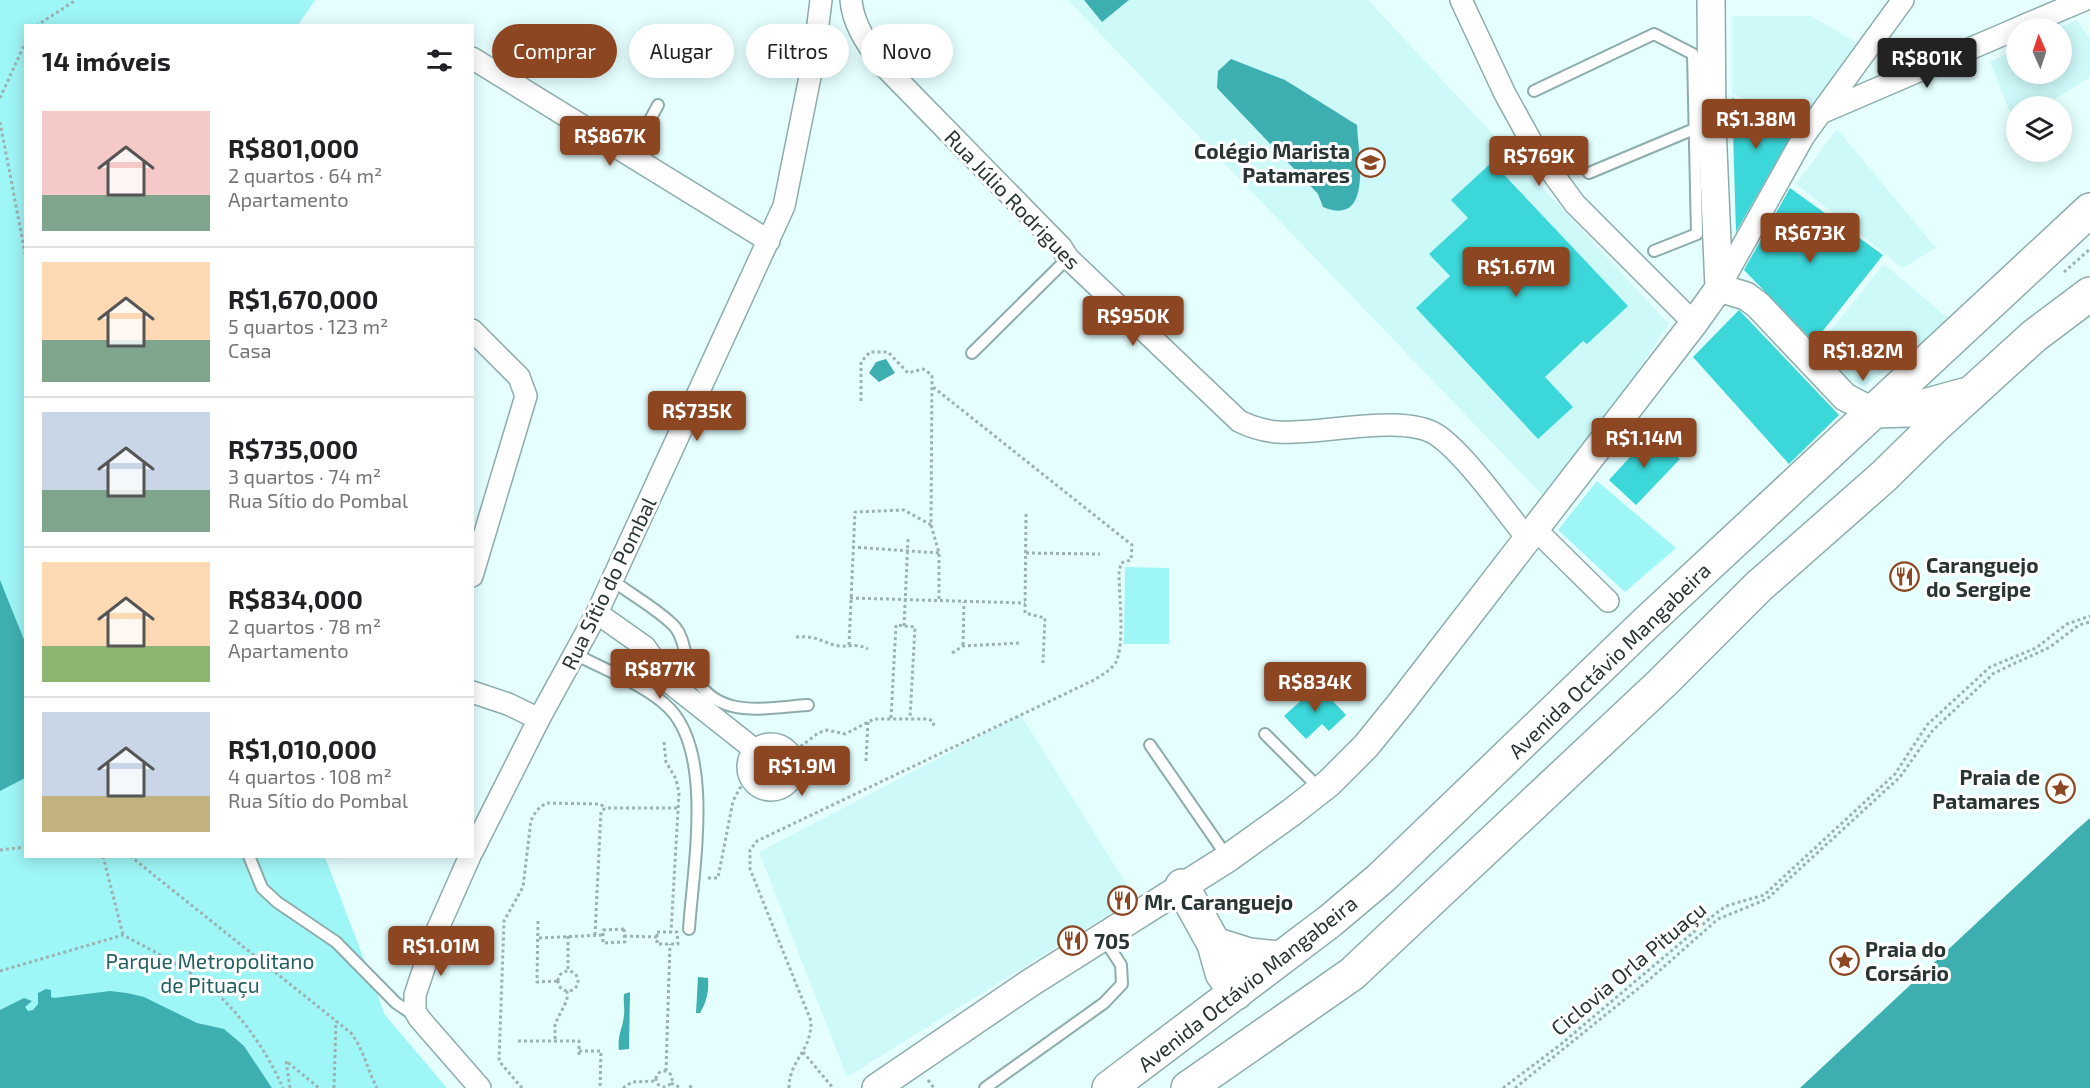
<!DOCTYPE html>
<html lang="pt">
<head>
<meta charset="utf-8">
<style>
	body { margin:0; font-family:"Exo 2",sans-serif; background:#f6f6f6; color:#202124; height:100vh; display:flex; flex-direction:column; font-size:22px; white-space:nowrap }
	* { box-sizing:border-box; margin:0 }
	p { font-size:20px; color:#757577 }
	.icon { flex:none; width:33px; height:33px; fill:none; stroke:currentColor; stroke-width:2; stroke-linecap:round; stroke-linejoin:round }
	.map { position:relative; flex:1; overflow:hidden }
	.panel { position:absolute; left:24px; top:24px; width:450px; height:834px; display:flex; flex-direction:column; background:#fff; border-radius:0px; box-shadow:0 3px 15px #0003 }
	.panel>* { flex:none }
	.guide { position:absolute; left:492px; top:24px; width:570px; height:54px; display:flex; gap:12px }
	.needle { width:39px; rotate:357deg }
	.tools { position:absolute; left:2006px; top:18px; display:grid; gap:12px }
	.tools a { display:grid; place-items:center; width:66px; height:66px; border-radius:50%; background:#fff; box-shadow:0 3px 15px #0003; font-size:30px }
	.price { position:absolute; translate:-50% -51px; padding:0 14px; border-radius:6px; background:#8c4621; color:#fff; font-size:20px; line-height:39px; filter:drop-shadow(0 2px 3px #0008) }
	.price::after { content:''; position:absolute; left:50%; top:36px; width:18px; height:14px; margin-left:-9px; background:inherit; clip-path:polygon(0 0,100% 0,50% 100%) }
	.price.selected { background:#222; color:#fff }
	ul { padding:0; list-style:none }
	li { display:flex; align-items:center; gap:18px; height:150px; padding:0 18px }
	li+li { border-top:2px solid #e0e0e0 }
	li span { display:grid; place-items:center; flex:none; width:168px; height:120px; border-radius:0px; color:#555 }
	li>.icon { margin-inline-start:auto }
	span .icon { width:72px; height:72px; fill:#fffc; stroke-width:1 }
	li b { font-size:26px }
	h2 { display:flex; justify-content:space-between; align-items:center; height:72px; padding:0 18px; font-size:26px }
	.pill { padding:0 21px; border-radius:27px; background:#fff; box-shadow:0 3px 15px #0003; font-size:21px; line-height:54px }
	.pill.selected { background:#8c4621; color:#fff }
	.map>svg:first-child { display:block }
	.built { fill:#cef9f9 }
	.green { fill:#9ff6f7 }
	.water { fill:#3eafb0 }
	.building { fill:#3bd7d9 }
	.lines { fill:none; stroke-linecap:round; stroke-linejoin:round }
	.service-casing { stroke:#8dacac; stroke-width:14 }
	.minor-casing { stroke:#8dacac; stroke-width:24 }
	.tertiary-casing { stroke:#8dacac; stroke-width:30 }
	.primary-casing { stroke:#8dacac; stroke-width:36 }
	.path { stroke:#9cb1b1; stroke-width:3; stroke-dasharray:3 3; stroke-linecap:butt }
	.service { stroke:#fff; stroke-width:10 }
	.minor { stroke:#fff; stroke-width:21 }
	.tertiary { stroke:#fff; stroke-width:27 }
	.primary { stroke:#fff; stroke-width:33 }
	.labels { text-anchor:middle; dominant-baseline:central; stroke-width:6; stroke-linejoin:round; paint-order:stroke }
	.poi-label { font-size:21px; font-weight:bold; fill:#293535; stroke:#fff; text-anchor:start }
	.street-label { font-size:21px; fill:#293535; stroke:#fff }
	.park-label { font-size:21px; fill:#246162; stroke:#fff }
</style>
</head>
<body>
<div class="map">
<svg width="2090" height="1088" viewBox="0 0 2090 1088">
	<rect width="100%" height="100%" fill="#e5ffff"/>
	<path class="built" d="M 1068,0 L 1368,0 L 1669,324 L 1549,502 Z
		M 1732,16 L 1811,16 L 1862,46 L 1807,121 L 1732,94 Z
		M 2077,20 L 2090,39 L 2090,77 L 2044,106 L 2016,106 L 2015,125 L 1990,62 L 2016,49 L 2016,74 L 2061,74 L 2061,28 L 2059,28 Z
		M 1837,129 L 1936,248 L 1903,268 L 1796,184 Z
		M 1884,264 L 1950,320 L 1864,387 L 1834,371 L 1820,344 Z
		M 1021,715 L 1135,898 L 847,1077 L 759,852 Z"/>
	<path class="green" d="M 0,0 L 315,0 L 298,25 L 26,26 L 26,856 L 325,857 L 385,1015 L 447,1088 L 0,1088 Z
		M 1597,481 L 1676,548 L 1625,592 L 1558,530 Z
		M 1125,567 L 1169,568 L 1169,644 L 1124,644 Z"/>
	<path class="water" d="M 1084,0 L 1129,0 L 1102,22 Z
		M 1231,59 L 1285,80 L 1357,125 C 1358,153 1374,228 1323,207 L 1318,194 L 1217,88 L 1218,71 Z
		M 886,359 L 895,373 L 879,382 L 869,373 L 876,362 Z
		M 0,580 L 25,642 L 25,778 L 0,791 Z
		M 2090,818 L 2090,1088 L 1800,1088 L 2074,832 Z
		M 698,977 L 708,978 C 709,991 707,1001 700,1013 L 696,1013 Z
		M 46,989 L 51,990 L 51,997 L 54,998 L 110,991 L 127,993 L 144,997 L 197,1023 L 224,1029 L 244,1046 L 272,1088 L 0,1088 L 0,1010 L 24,998 L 32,1001 L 25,1007 L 28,1011 L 33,1010 L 38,1004 L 38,993 Z
		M 630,992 L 629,1049 L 619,1050 C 617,1035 623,1028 624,1015 C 625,1007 623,1002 624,994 Z"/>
	<path class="building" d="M 1732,98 L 1800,120 L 1736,232 Z
		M 1492,162 L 1628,306 L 1587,344 L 1583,341 L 1545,377 L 1573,407 L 1538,439 L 1416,308 L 1450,276 L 1429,254 L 1468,218 L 1451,200 Z
		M 1790,188 L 1883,255 L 1814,342 L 1744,270 Z
		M 1739,310 L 1839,415 L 1789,464 L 1693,357 Z
		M 1652,433 L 1680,459 L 1636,505 L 1609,480 Z
		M 1318,685 L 1346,715 L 1329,731 L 1322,724 L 1306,739 L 1284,716 Z"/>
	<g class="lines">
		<defs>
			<path id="service" d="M 1534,91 L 1654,34 L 1693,54 L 1697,234 L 1654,251
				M 630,157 L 658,105
				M 1589,173 L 1699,127
				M 972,353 L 1068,258
				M 612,580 C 630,594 661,611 675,627 C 685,639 684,656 691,670 C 714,721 762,708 808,705
				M 575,654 C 603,669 648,686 670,709 C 714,756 693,868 689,929
				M 1265,734 L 1320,789
				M 1150,745 L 1228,858
				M 249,856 L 262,888 L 277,902 L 336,942 L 396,1003 L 414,1015
				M 985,1088 L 1104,1003 L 1122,984 L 1121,965 L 1103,937"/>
			<path id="minor" d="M 851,0 C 853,24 866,42 880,62 L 1061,247 L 1068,258 L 1239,421 C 1251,427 1264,431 1278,432 C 1320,435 1403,413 1437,435 C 1466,455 1504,510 1528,539
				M 1461,0 L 1505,94 L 1537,152 L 1575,204 L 1694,323
				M 2018,28 L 2084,0
				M 472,58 L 769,241
				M 1823,112 L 2016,29
				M 1719,288 L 1804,136 L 1903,0
				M 472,330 L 519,377 L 526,396 L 472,576
				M 1535,529 L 1608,601
				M 597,613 L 645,647 L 669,682 L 755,750
				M 472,692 L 508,704 L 539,719
				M748 767a23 23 0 1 1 46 0a23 23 0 1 1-46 0Z
				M 472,852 L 539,719 L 597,613 L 784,206 L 814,57 L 821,0
				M 470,856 L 435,935 L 415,995 L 415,1011 L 419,1018 L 480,1088"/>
			<path id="tertiary" d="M 1719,288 L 1746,296 L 1758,305 L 1845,397 L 1872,411
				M 876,1088 L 1030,983 L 1228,858 L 1292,812 L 1329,783 L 1366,746 L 1400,704 L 1694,323 L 1719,288 L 1712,126 L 1711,0"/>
			<path id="primary" d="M 1872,411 L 1910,410 L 1964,395
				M 1182,886 L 1214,944 L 1222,973 L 1236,993
				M 1214,944 L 1249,955 L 1278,958
				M 1109,1088 L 1330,921 L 1381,878 L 1644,625 L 2090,210
				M 1188,1088 L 1352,974 L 1662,683 L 1758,587 L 1883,477 L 1934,427 L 2034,336 L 2090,294"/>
		</defs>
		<use href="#service" class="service-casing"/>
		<use href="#minor" class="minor-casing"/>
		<use href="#tertiary" class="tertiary-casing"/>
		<use href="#primary" class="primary-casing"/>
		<path class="path" d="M 36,26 L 76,0
			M 0,98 L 26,41
			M 0,122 L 26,258
			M 2064,272 L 2090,249
			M 861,401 L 861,362 L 870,352 L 888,352 L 908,373 L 923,369 L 932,375 L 931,525 L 939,553 L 939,602
			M 1026,514 L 1025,613 L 1045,618 L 1043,663
			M 852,547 L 939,553
			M 1026,553 L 1100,554
			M 850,598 L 1025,603
			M 904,626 L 908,539
			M 796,637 C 818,635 822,643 839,646 C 850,647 857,643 868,649
			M 849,645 L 855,512 L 904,510 L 931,525
			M 963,645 L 964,602
			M 952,653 L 963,646 L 1020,643
			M 891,718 L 896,625 L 915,627 L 910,718
			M 664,742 L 666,762 L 676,779 L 679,793 L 671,932
			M 791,754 L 818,733 L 827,730 L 845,734 L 874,719 L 928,719 L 933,721 L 934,727
			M 866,761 L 868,721
			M 0,850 L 26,847
			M 103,856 L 123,935
			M 130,856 L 351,1033 C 364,1050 367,1069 377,1088
			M 708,878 L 718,878 L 733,801 L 740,788 L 751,779
			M 538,921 L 537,982 L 558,981
			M 624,929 L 625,942 L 603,943 L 603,930 Z
			M 657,932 L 677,932 L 678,944 L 657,944 Z
			M 595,935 L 601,811 L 606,808 L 678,808
			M 568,936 L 568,971
			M 624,936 L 657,937
			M 539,938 L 603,935
			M 0,971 L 123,935 C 149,949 176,962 199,979 C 235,1005 265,1047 283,1088
			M558 981a10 10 0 1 1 20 0a10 10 0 1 1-20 0Z
			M 555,1039 L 555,1024 L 567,1000 L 567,991
			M 518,1041 L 579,1041 L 579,1058
			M 579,1051 L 601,1051 L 600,1088
			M 803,1052 L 833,1088
			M656 1079a8 8 0 1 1 16 0a8 8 0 1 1-16 0Z
			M 666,1071 L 670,944
			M 928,1080 L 934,1088
			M 671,1083 L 681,1088
			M 290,1088 L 286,1061 L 319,1088
			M 334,1088 L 336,1021
			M 522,1088 L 499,1061 L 504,921 L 523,887 L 531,820 L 537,810 L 546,803 L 600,804 L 606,808
			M 623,1088 L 632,1082 L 656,1081
			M 690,1088 L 692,1083
			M 789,1088 C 789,1060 812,1051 811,1021 L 750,869 L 750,850 L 757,841 L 1094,680 C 1102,675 1111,670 1116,662 C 1125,643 1119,595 1119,573 L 1121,563 L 1131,560 L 1132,545 L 933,387
			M 1503,1088 L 1560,1045 L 1715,914 L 1726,906 L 1764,895 L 1895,774 L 1927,725 L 1990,667 L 2036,648 L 2067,624 L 2090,616
			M 1515,1088 L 1650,979 L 1718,919 L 1767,899 L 1900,777 L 1933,730 L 1994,673 L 2050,647 L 2079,625 L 2090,622"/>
		<use href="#service" class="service"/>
		<use href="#minor" class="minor"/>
		<use href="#tertiary" class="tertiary"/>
		<use href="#primary" class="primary"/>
	</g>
	<defs>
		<symbol id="school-ring" viewBox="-11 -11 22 22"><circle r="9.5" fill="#fff" stroke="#8c4621" stroke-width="1.5"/><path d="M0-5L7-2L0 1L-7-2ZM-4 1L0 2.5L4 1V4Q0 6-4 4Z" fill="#8c4621"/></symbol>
		<symbol id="restaurant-ring" viewBox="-11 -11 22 22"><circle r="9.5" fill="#fff" stroke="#8c4621" stroke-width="1.5"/><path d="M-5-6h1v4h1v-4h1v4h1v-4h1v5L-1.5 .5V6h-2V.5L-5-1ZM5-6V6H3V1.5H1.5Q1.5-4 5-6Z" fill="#8c4621"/></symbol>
		<symbol id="sight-ring" viewBox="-11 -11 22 22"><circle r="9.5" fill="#fff" stroke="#8c4621" stroke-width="1.5"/><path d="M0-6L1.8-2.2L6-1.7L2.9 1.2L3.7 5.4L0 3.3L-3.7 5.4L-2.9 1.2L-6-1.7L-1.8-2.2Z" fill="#8c4621"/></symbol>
	</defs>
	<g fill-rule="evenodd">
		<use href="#school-ring" x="1354" y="146" width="33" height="33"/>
		<use href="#restaurant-ring" x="1888" y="560" width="33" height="33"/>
		<use href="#sight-ring" x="2044" y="772" width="33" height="33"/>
		<use href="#restaurant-ring" x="1106" y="884" width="33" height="33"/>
		<use href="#restaurant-ring" x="1056" y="924" width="33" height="33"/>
		<use href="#sight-ring" x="1828" y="944" width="33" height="33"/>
	</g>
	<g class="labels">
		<g class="poi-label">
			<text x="1350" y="150" text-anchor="end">Colégio Marista<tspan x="1350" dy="24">Patamares</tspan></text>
			<text x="1926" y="564">Caranguejo<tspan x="1926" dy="24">do Sergipe</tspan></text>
			<text x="2040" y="776" text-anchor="end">Praia de<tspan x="2040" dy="24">Patamares</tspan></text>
			<text x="1144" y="901">Mr. Caranguejo</text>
			<text x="1094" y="940">705</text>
			<text x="1865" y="948">Praia do<tspan x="1865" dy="24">Corsário</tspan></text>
		</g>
		<g class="street-label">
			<text transform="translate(1013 199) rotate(46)">Rua Júlio Rodrigues</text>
			<text transform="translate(608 583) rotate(-64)">Rua Sítio do Pombal</text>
			<text transform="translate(1609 660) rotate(-44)">Avenida Octávio Mangabeira</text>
			<text transform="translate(1628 968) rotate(-40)">Ciclovia Orla Pituaçu</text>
			<text transform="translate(1247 983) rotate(-38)">Avenida Octávio Mangabeira</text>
		</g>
		<g class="park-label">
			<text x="210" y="960">Parque Metropolitano<tspan x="210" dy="24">de Pituaçu</tspan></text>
		</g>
	</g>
</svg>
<div class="tools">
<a><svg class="needle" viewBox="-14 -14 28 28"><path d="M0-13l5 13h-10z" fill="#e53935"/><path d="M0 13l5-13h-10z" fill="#757577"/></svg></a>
<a><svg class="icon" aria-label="layers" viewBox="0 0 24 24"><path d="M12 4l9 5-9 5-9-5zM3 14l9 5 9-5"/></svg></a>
</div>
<b class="price selected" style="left:1927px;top:89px">R$801K</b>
<b class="price" style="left:1756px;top:150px">R$1.38M</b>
<b class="price" style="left:610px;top:167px">R$867K</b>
<b class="price" style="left:1539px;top:187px">R$769K</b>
<b class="price" style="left:1810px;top:264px">R$673K</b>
<b class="price" style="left:1516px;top:298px">R$1.67M</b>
<b class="price" style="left:1133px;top:347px">R$950K</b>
<b class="price" style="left:1863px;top:382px">R$1.82M</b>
<b class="price" style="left:697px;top:442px">R$735K</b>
<b class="price" style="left:1644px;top:469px">R$1.14M</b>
<b class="price" style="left:660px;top:700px">R$877K</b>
<b class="price" style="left:1315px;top:713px">R$834K</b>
<b class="price" style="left:802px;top:797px">R$1.9M</b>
<b class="price" style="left:441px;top:977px">R$1.01M</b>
<div class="guide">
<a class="pill selected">Comprar</a>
<a class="pill">Alugar</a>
<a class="pill">Filtros</a>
<a class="pill">Novo</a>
</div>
<section class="panel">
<h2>14 imóveis<svg class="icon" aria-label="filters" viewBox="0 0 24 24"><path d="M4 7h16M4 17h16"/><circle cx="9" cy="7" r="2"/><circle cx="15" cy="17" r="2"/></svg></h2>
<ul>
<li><span style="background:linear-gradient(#f6c9c9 70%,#7fa58c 0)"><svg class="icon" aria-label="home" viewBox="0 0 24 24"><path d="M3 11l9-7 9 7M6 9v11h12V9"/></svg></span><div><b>R$801,000</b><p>2 quartos · 64 m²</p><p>Apartamento</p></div></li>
<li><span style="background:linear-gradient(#ffd9b3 65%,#7fa58c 0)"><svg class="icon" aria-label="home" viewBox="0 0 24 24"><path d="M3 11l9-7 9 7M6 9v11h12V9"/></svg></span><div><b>R$1,670,000</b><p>5 quartos · 123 m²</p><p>Casa</p></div></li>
<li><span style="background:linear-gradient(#c9d6e8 65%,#7fa58c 0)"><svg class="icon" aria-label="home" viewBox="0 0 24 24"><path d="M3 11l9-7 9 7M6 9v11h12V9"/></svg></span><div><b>R$735,000</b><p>3 quartos · 74 m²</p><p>Rua Sítio do Pombal</p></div></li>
<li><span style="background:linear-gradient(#ffd9b3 70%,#8fb573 0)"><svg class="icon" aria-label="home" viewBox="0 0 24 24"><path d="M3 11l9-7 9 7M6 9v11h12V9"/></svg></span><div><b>R$834,000</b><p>2 quartos · 78 m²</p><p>Apartamento</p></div></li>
<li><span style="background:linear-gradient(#c9d6e8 70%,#c2b280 0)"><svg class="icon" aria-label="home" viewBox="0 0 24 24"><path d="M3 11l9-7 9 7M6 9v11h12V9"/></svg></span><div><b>R$1,010,000</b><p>4 quartos · 108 m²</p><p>Rua Sítio do Pombal</p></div></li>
</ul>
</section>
</div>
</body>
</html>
